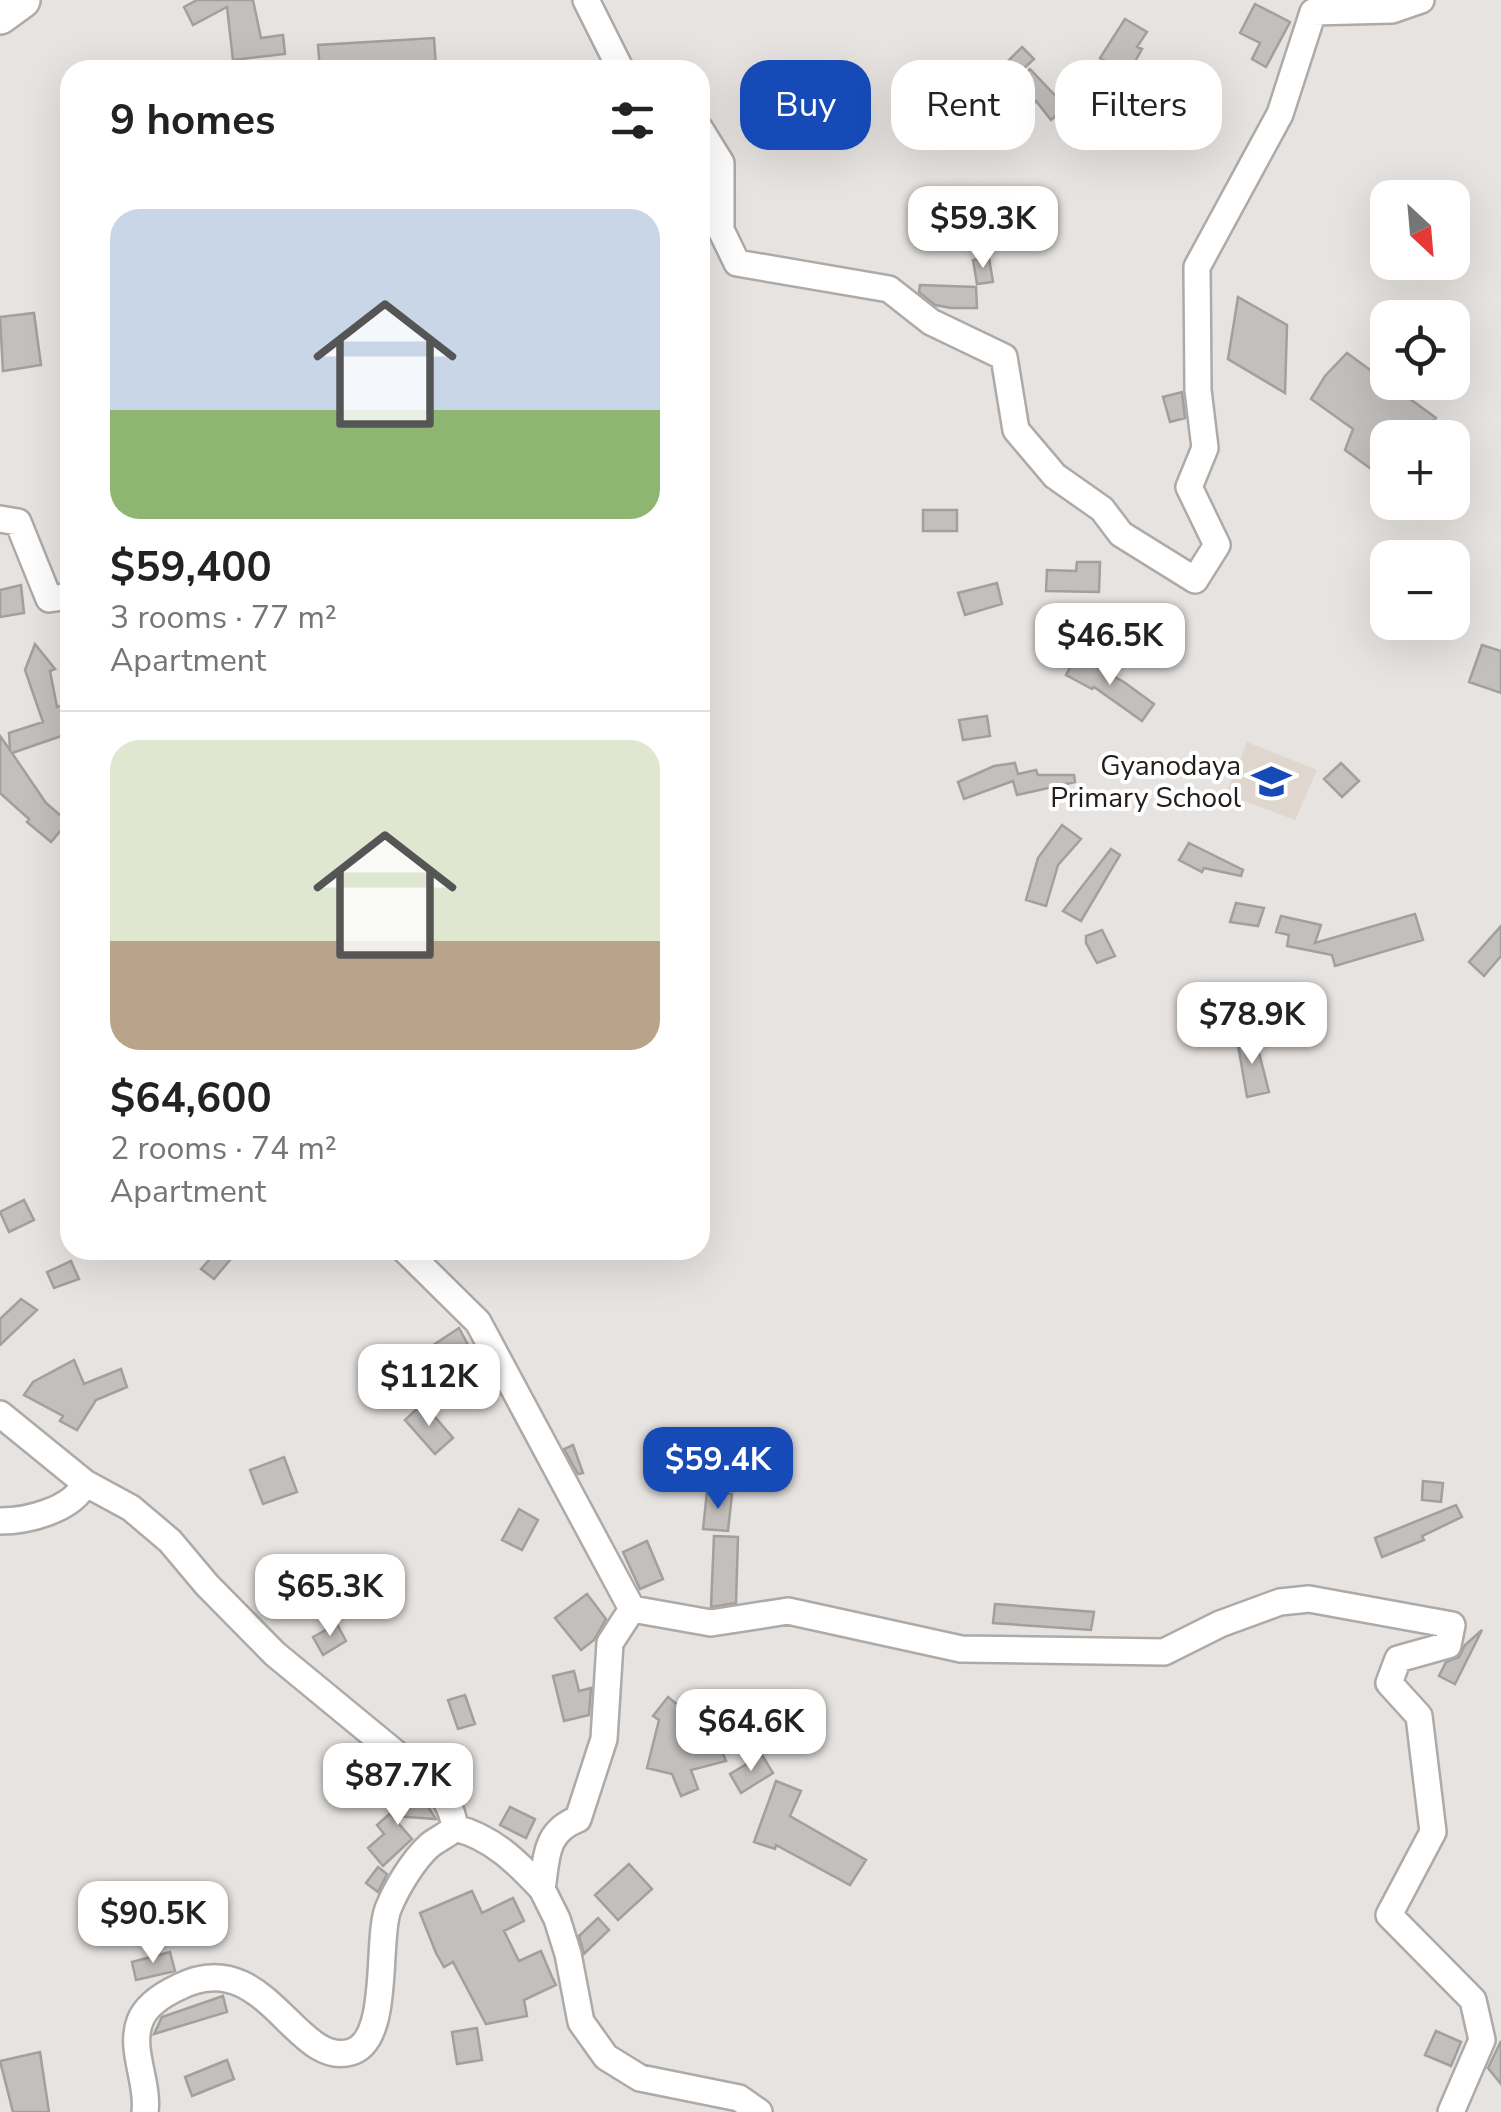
<!DOCTYPE html>
<html lang="en">
<head>
<meta charset="utf-8">
<style>
	body { margin:0; font-family:"Nunito Sans",sans-serif; background:#f2f2f2; color:#222; height:100vh; display:flex; flex-direction:column; font-size:38px; white-space:nowrap }
	* { box-sizing:border-box; margin:0 }
	p { font-size:32px; color:#767676 }
	.icon { flex:none; width:55px; height:55px; fill:none; stroke:currentColor; stroke-width:2; stroke-linecap:round; stroke-linejoin:round }
	.map { position:relative; flex:1; overflow:hidden }
	.drawer { position:absolute; left:60px; top:60px; width:650px; height:1200px; display:flex; flex-direction:column; background:#fff; border-radius:30px; box-shadow:0 10px 40px #0002 }
	.drawer>* { flex:none }
	.hud { position:absolute; left:740px; top:60px; width:610px; height:90px; display:flex; gap:20px }
	.needle { width:65px; rotate:154deg }
	.buttons { position:absolute; left:1370px; top:180px; display:grid; gap:20px }
	.buttons a { display:grid; place-items:center; width:100px; height:100px; border-radius:20px; background:#fff; box-shadow:0 10px 40px #0002; font-size:50px }
	.price { position:absolute; translate:-50% -85px; padding:0 22px; border-radius:20px; background:#fff; color:#222; font-size:32px; line-height:65px; filter:drop-shadow(0 2px 5px #0008) }
	.price::after { content:''; position:absolute; left:50%; top:60px; width:30px; height:22px; margin-left:-15px; background:inherit; clip-path:polygon(0 0,100% 0,50% 100%) }
	.price.on { background:#164bb7; color:#fff }
	ul { padding:0; list-style:none }
	li { display:grid; align-content:center; gap:20px; height:530px; padding:0 50px }
	li+li { border-top:2px solid #e0e0e0 }
	li span { display:grid; place-items:center; height:310px; border-radius:30px; color:#555 }
	li>.icon { margin-inline-start:auto }
	span .icon { width:180px; height:180px; fill:#fffc; stroke-width:1 }
	li b { font-size:42px }
	h2 { display:flex; justify-content:space-between; align-items:center; height:120px; padding:0 50px; font-size:42px }
	.pill { padding:0 35px; border-radius:30px; background:#fff; box-shadow:0 10px 40px #0002; font-size:35px; line-height:90px }
	.pill.on { background:#164bb7; color:#fff }
	.map>svg:first-child { display:block }
	.built { fill:#dfd6cd }
	.building { fill:#c3bfbc; stroke:#a29f9c; stroke-width:2.5 }
	.lines { fill:none; stroke-linecap:round; stroke-linejoin:round }
	.street-casing { stroke:#adaaa7; stroke-width:30 }
	.secondary-casing { stroke:#adaaa7; stroke-width:40 }
	.street { stroke:#fff; stroke-width:25 }
	.secondary { stroke:#fff; stroke-width:35 }
	.labels { text-anchor:middle; dominant-baseline:central; stroke-width:8; stroke-linejoin:round; paint-order:stroke }
	.poi-label { font-size:28px; fill:#21201f; stroke:#fff; text-anchor:end }
</style>
</head>
<body>
<div class="map">
<svg width="1501" height="2112" viewBox="0 0 1501 2112">
	<rect width="100%" height="100%" fill="#e6e3e0"/>
	<path class="built" d="M 1247,742 L 1317,770 L 1295,820 L 1226,794 Z"/>
	<path class="building" d="M 197,0 L 253,0 L 261,38 L 283,35 L 285,54 L 233,60 L 227,7 L 193,25 L 184,7 Z
		M 1255,4 L 1290,22 L 1266,67 L 1252,59 L 1260,43 L 1240,33 Z
		M 1125,19 L 1147,32 L 1137,47 L 1142,49 L 1128,74 L 1100,58 Z
		M 434,38 L 436,67 L 320,70 L 318,45 Z
		M 1022,47 L 1034,59 L 1019,73 L 1008,61 Z
		M 1030,69 L 1066,107 L 1051,120 L 1036,101 L 1031,106 L 1013,87 Z
		M 956,201 L 959,221 L 931,225 L 928,204 Z
		M 989,258 L 993,282 L 977,284 L 973,260 Z
		M 920,285 L 976,287 L 977,308 L 951,308 L 935,305 L 919,292 Z
		M 1238,297 L 1287,325 L 1285,393 L 1228,359 Z
		M 34,313 L 41,365 L 3,371 L 0,317 Z
		M 1347,353 L 1436,418 L 1415,438 L 1388,438 L 1388,465 L 1378,474 L 1345,450 L 1353,429 L 1311,399 L 1325,376 Z
		M 1182,392 L 1185,418 L 1170,422 L 1163,397 Z
		M 923,510 L 957,510 L 957,531 L 923,531 Z
		M 1077,562 L 1100,562 L 1099,592 L 1046,591 L 1047,570 L 1076,571 Z
		M 997,583 L 1002,604 L 965,615 L 958,593 Z
		M 21,585 L 24,613 L 0,617 L 0,590 Z
		M 35,644 L 55,669 L 50,671 L 57,707 L 70,703 L 70,733 L 12,753 L 46,803 L 68,822 L 51,842 L 27,822 L 29,819 L 0,793 L 0,736 L 10,750 L 9,733 L 43,722 L 25,670 Z
		M 1482,645 L 1501,651 L 1501,693 L 1469,682 Z
		M 1076,656 L 1124,682 L 1154,704 L 1142,721 L 1094,687 L 1092,689 L 1066,675 Z
		M 987,716 L 990,736 L 963,740 L 959,720 Z
		M 1015,763 L 1018,774 L 1036,770 L 1038,775 L 1074,775 L 1075,782 L 1017,795 L 1013,781 L 964,799 L 958,782 L 994,766 Z
		M 1341,763 L 1359,781 L 1342,797 L 1324,779 Z
		M 1062,825 L 1081,839 L 1058,865 L 1046,906 L 1026,900 L 1038,858 Z
		M 1189,843 L 1243,870 L 1241,876 L 1204,868 L 1202,872 L 1179,860 Z
		M 1111,849 L 1120,855 L 1081,921 L 1063,911 Z
		M 1236,903 L 1264,908 L 1258,926 L 1230,922 Z
		M 1415,914 L 1423,940 L 1335,966 L 1332,955 L 1287,946 L 1289,935 L 1276,932 L 1281,916 L 1321,925 L 1315,943 Z
		M 1501,926 L 1501,956 L 1484,976 L 1469,962 Z
		M 1102,930 L 1115,956 L 1097,963 L 1086,943 L 1086,936 Z
		M 1255,1037 L 1269,1092 L 1247,1097 L 1237,1039 Z
		M 24,1200 L 34,1220 L 9,1232 L 0,1212 Z
		M 218,1250 L 230,1260 L 214,1279 L 201,1269 Z
		M 71,1261 L 79,1279 L 54,1288 L 47,1272 Z
		M 21,1299 L 37,1310 L 0,1345 L 0,1319 Z
		M 459,1328 L 474,1356 L 448,1373 L 432,1346 Z
		M 74,1360 L 84,1384 L 121,1369 L 127,1387 L 96,1400 L 77,1430 L 60,1421 L 63,1416 L 24,1395 L 33,1382 Z
		M 423,1403 L 453,1438 L 435,1454 L 405,1420 Z
		M 573,1445 L 583,1473 L 578,1474 L 564,1449 Z
		M 284,1457 L 297,1492 L 263,1504 L 250,1470 Z
		M 1423,1481 L 1443,1483 L 1441,1502 L 1422,1500 Z
		M 707,1492 L 732,1494 L 728,1531 L 703,1529 Z
		M 1456,1505 L 1462,1517 L 1422,1536 L 1424,1540 L 1382,1557 L 1375,1538 Z
		M 519,1509 L 538,1520 L 522,1550 L 502,1540 Z
		M 714,1536 L 738,1537 L 736,1603 L 711,1607 Z
		M 647,1541 L 663,1579 L 640,1589 L 623,1552 Z
		M 587,1594 L 606,1619 L 594,1640 L 581,1650 L 555,1618 Z
		M 995,1604 L 1094,1612 L 1091,1630 L 993,1623 Z
		M 337,1624 L 346,1641 L 323,1655 L 313,1637 Z
		M 1482,1630 L 1455,1684 L 1439,1676 L 1446,1662 L 1459,1657 L 1465,1645 Z
		M 574,1671 L 579,1691 L 591,1688 L 589,1715 L 564,1721 L 553,1676 Z
		M 465,1695 L 475,1724 L 458,1729 L 448,1700 Z
		M 668,1697 L 694,1718 L 701,1745 L 716,1738 L 726,1761 L 691,1770 L 698,1789 L 681,1796 L 672,1774 L 647,1768 L 659,1720 L 653,1716 Z
		M 762,1755 L 773,1773 L 741,1793 L 730,1774 Z
		M 776,1781 L 801,1791 L 790,1816 L 866,1860 L 850,1885 L 776,1845 L 775,1849 L 754,1842 Z
		M 400,1795 L 421,1796 L 436,1819 L 392,1816 L 412,1839 L 383,1866 L 368,1848 L 384,1834 L 377,1825 L 400,1805 Z
		M 510,1807 L 535,1819 L 526,1838 L 500,1825 Z
		M 629,1864 L 652,1889 L 618,1920 L 595,1895 Z
		M 378,1867 L 387,1874 L 378,1892 L 366,1883 Z
		M 472,1891 L 482,1913 L 513,1898 L 524,1921 L 504,1931 L 519,1961 L 541,1951 L 552,1977 L 556,1985 L 524,2000 L 527,2016 L 486,2024 L 453,1962 L 444,1967 L 436,1953 L 420,1913 Z
		M 598,1918 L 609,1930 L 584,1954 L 579,1936 Z
		M 170,1952 L 175,1971 L 136,1980 L 132,1962 Z
		M 223,1996 L 227,2012 L 154,2034 L 162,2017 Z
		M 477,2028 L 482,2060 L 457,2064 L 452,2032 Z
		M 1436,2031 L 1461,2042 L 1451,2066 L 1425,2055 Z
		M 1501,2041 L 1501,2084 L 1488,2068 Z
		M 40,2052 L 49,2112 L 13,2112 L 0,2061 Z
		M 227,2060 L 234,2079 L 192,2096 L 185,2077 Z"/>
	<g class="lines">
		<defs>
			<path id="street" d="M 586,0 L 621,70
				M 700,129 L 721,163 L 721,230 L 737,263 L 889,289 L 931,322 L 1004,357 L 1016,430 L 1055,476 L 1102,509 L 1121,534 L 1195,580 L 1217,545 L 1189,487 L 1205,448 L 1198,390 L 1197,267 L 1280,114 L 1313,12 L 1392,10 L 1421,0
				M 0,519 L 18,522 L 49,599 L 70,596
				M 405,1250 L 478,1322 L 632,1609 L 711,1623 L 788,1611 L 961,1649 L 1164,1652 L 1220,1624 L 1280,1602 L 1309,1599 L 1452,1625 L 1448,1645 L 1398,1659 L 1389,1683 L 1419,1716 L 1433,1832 L 1389,1915 L 1473,2000 L 1482,2040 L 1451,2112
				M 0,1414 L 85,1483 L 131,1508 L 170,1541 L 207,1585 L 275,1654 L 428,1780 C 444,1795 452,1807 455,1828 C 447,1835 438,1839 430,1845 C 413,1860 396,1889 388,1909 C 376,1941 391,2040 351,2052 C 295,2069 265,1943 179,1987 C 164,1994 146,2005 140,2021 C 129,2050 149,2082 145,2112
				M 0,1521 C 27,1521 73,1510 85,1483
				M 455,1828 C 492,1837 517,1862 542,1889 C 547,1858 544,1832 578,1819 L 604,1739 L 610,1643 L 632,1609
				M 542,1889 L 557,1919 L 568,1954 L 581,2022 L 606,2057 L 640,2078 L 739,2098 L 759,2112"/>
			<path id="secondary" d="M 0,16 L 22,0"/>
		</defs>
		<use href="#street" class="street-casing"/>
		<use href="#secondary" class="secondary-casing"/>
		<use href="#street" class="street"/>
		<use href="#secondary" class="secondary"/>
	</g>
	<defs>
		<symbol id="school-bare" viewBox="-9 -9 18 18"><path d="M0-5L7-2L0 1L-7-2ZM-4 1L0 2.5L4 1V4Q0 6-4 4Z" fill="#164bb7" stroke="#fff" stroke-width="2.5" paint-order="stroke"/></symbol>
	</defs>
	<g fill-rule="evenodd">
		<use href="#school-bare" x="1244" y="754" width="55" height="55"/>
	</g>
	<g class="labels">
		<g class="poi-label">
			<text x="1241" y="766">Gyanodaya<tspan x="1241" dy="32">Primary School</tspan></text>
		</g>
	</g>
</svg>
<div class="buttons">
<a><svg class="needle" viewBox="-14 -14 28 28"><path d="M0-13l5 13h-10z" fill="#e53935"/><path d="M0 13l5-13h-10z" fill="#767676"/></svg></a>
<a><svg class="icon" aria-label="locate" viewBox="0 0 24 24"><circle cx="12" cy="12" r="6"/><path d="M12 2v4M12 18v4M2 12h4M18 12h4"/></svg></a>
<a>+</a>
<a>−</a>
</div>
<b class="price" style="left:983px;top:271px">$59.3K</b>
<b class="price" style="left:1110px;top:688px">$46.5K</b>
<b class="price" style="left:1252px;top:1067px">$78.9K</b>
<b class="price" style="left:429px;top:1429px">$112K</b>
<b class="price on" style="left:718px;top:1512px">$59.4K</b>
<b class="price" style="left:330px;top:1639px">$65.3K</b>
<b class="price" style="left:751px;top:1774px">$64.6K</b>
<b class="price" style="left:398px;top:1828px">$87.7K</b>
<b class="price" style="left:153px;top:1966px">$90.5K</b>
<div class="hud">
<a class="pill on">Buy</a>
<a class="pill">Rent</a>
<a class="pill">Filters</a>
</div>
<section class="drawer">
<h2>9 homes<svg class="icon" aria-label="filters" viewBox="0 0 24 24"><path d="M4 7h16M4 17h16"/><circle cx="9" cy="7" r="2"/><circle cx="15" cy="17" r="2"/></svg></h2>
<ul>
<li><span style="background:linear-gradient(#c9d6e8 65%,#8fb573 0)"><svg class="icon" aria-label="home" viewBox="0 0 24 24"><path d="M3 11l9-7 9 7M6 9v11h12V9"/></svg></span><div><b>$59,400</b><p>3 rooms · 77 m²</p><p>Apartment</p></div></li>
<li><span style="background:linear-gradient(#dfe7d0 65%,#b9a48a 0)"><svg class="icon" aria-label="home" viewBox="0 0 24 24"><path d="M3 11l9-7 9 7M6 9v11h12V9"/></svg></span><div><b>$64,600</b><p>2 rooms · 74 m²</p><p>Apartment</p></div></li>
</ul>
</section>
</div>
</body>
</html>
